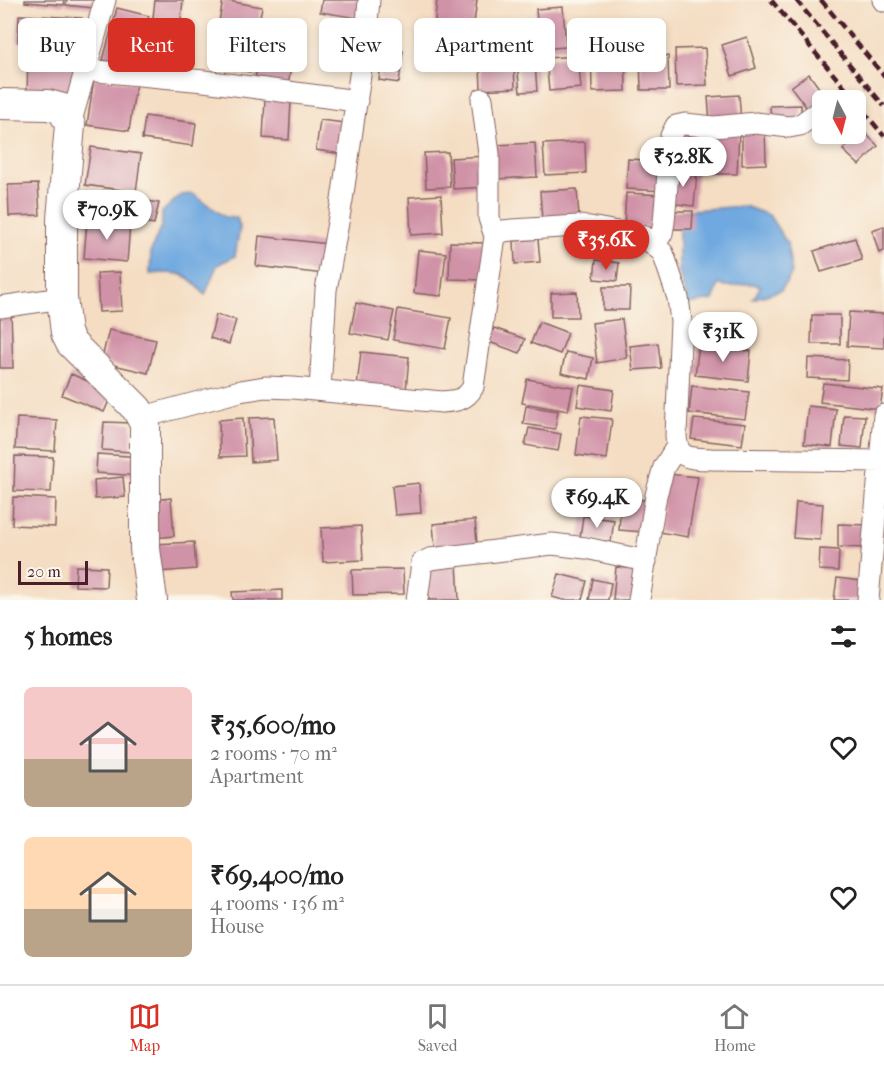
<!DOCTYPE html>
<html lang="en">
<head>
<meta charset="utf-8">
<style>
	body { margin:0; font-family:"IM FELL French Canon",serif; background:#f2f2f2; color:#222; height:100vh; display:flex; flex-direction:column; font-size:22px; white-space:nowrap }
	* { box-sizing:border-box; margin:0 }
	p { font-size:20px; color:#767676 }
	.icon { flex:none; width:33px; height:33px; fill:none; stroke:currentColor; stroke-width:2; stroke-linecap:round; stroke-linejoin:round }
	.map { position:relative; height:600px; overflow:hidden }
	.drawer { display:flex; flex-direction:column; background:#fff; flex:1 }
	.drawer>* { flex:none }
	.guide { position:absolute; left:18px; top:18px; width:849px; height:54px; display:flex; gap:12px }
	.needle { width:39px; rotate:173deg }
	.fabs { position:absolute; left:812px; top:90px; display:grid; gap:12px }
	.fabs a { display:grid; place-items:center; width:54px; height:54px; border-radius:9px; background:#fff; box-shadow:0 3px 9px #0003; font-size:30px }
	.scale { position:absolute; left:18px; bottom:15px; width:70px; box-sizing:border-box; padding-left:6px; border:3px solid #4a1f2b; border-top:0; font-size:16px; line-height:21px; white-space:nowrap; color:#4a1f2b; -webkit-text-stroke:4px #fbf7ec; paint-order:stroke }
	.price { position:absolute; translate:-50% -51px; padding:0 14px; border-radius:21px; background:#fff; color:#222; font-size:20px; line-height:39px; filter:drop-shadow(0 2px 3px #0008) }
	.price::after { content:''; position:absolute; left:50%; top:36px; width:18px; height:14px; margin-left:-9px; background:inherit; clip-path:polygon(0 0,100% 0,50% 100%) }
	.price.active { background:#d93025; color:#fff }
	ul { padding:0; list-style:none }
	li { display:flex; align-items:center; gap:18px; height:150px; padding:0 24px }
	li span { display:grid; place-items:center; flex:none; width:168px; height:120px; border-radius:9px; color:#555 }
	li>.icon { margin-inline-start:auto }
	span .icon { width:72px; height:72px; fill:#fffc; stroke-width:1 }
	li b { font-size:26px }
	h2 { display:flex; justify-content:space-between; align-items:center; height:72px; padding:0 24px; font-size:26px }
	.chip { padding:0 21px; border-radius:9px; background:#fff; box-shadow:0 3px 9px #0003; font-size:21px; line-height:54px }
	.chip.active { background:#d93025; color:#fff }
	.dock { display:flex; justify-content:space-around; align-items:center; height:84px; border-top:2px solid #e0e0e0; background:#fff; font-size:16px; color:#767676 }
	.dock a { display:grid; justify-items:center; gap:3px }
	.dock .active { color:#d93025 }
	.map>svg:first-child { display:block }
	.water { fill:#70a9e0; stroke:#5d6486; stroke-width:1.5 }
	.building { fill:#d092a7 }
	.lines { fill:none; stroke-linecap:round; stroke-linejoin:round }
	.street-casing { stroke:#866260; stroke-width:23 }
	.secondary-casing { stroke:#866260; stroke-width:32 }
	.street { stroke:#fff; stroke-width:21 }
	.secondary { stroke:#fff; stroke-width:30 }
	.rail { stroke:#4a1f2b; stroke-width:4.5; stroke-dasharray:9 4.5; stroke-linecap:butt }
</style>
</head>
<body>
<div class="map">
<svg width="884" height="600" viewBox="0 0 884 600">
	<rect width="100%" height="100%" fill="#fbf7ec"/>
	<filter id="ink" filterUnits="userSpaceOnUse"><feTurbulence type="fractalNoise" baseFrequency=".0167" numOctaves="2"/><feDisplacementMap in="SourceGraphic" scale="12" xChannelSelector="R" yChannelSelector="G"/><feConvolveMatrix kernelMatrix="1 2 1 2 8 2 1 2 1" color-interpolation-filters="sRGB"/></filter>
	<filter id="wash" filterUnits="userSpaceOnUse"><feTurbulence type="fractalNoise" baseFrequency=".008" numOctaves="4" result="noise"/><feDisplacementMap in="SourceGraphic" scale="24" xChannelSelector="R" yChannelSelector="G"/><feGaussianBlur stdDeviation="1.35" result="paint"/><feColorMatrix in="noise" values="0 0 0 0 0 0 0 0 0 0 0 0 0 0 0 0 0 1.4 0 .05"/><feComposite in="paint" operator="in"/></filter>
	<g filter="url(#wash)">
		<rect width="100%" height="100%" fill="#f4ddc2"/>
		<path class="water" d="M 193,194 L 225,217 L 237,218 L 240,227 L 235,256 L 217,265 L 205,295 C 187,272 179,271 150,274 L 151,251 L 162,224 L 162,212 L 181,195 Z
			M 744,206 L 769,215 L 787,243 L 792,273 L 781,290 L 753,299 L 761,286 C 741,279 737,291 719,284 L 713,300 L 688,304 L 679,272 L 679,211 Z"/>
		<g id="blocks">
			<path class="building" d="M 25,0 L 65,0 L 64,5 L 25,2 Z
				M 67,0 L 94,0 L 93,8 L 66,5 Z
				M 155,0 L 183,0 L 179,38 L 151,35 Z
				M 223,0 L 262,7 L 255,40 L 217,32 Z
				M 322,0 L 367,0 L 364,19 L 320,12 Z
				M 437,0 L 477,0 L 473,31 L 434,27 Z
				M 563,7 L 566,47 L 539,49 L 536,9 Z
				M 117,8 L 149,16 L 136,69 L 103,60 Z
				M 19,15 L 82,18 L 81,45 L 18,42 Z
				M 530,26 L 531,56 L 509,57 L 507,27 Z
				M 747,37 L 756,68 L 732,76 L 722,45 Z
				M 220,38 L 254,43 L 250,72 L 216,67 Z
				M 146,40 L 179,43 L 176,72 L 143,69 Z
				M 625,44 L 626,91 L 592,92 L 591,45 Z
				M 28,47 L 82,48 L 73,95 L 27,98 Z
				M 259,48 L 293,52 L 288,87 L 255,83 Z
				M 705,48 L 707,85 L 676,86 L 675,49 Z
				M 383,49 L 403,51 L 399,83 L 379,80 Z
				M 578,56 L 581,88 L 549,91 L 546,58 Z
				M 640,56 L 668,56 L 669,90 L 641,90 Z
				M 535,63 L 537,91 L 520,92 L 517,64 Z
				M 514,64 L 515,88 L 481,90 L 480,65 Z
				M 809,74 L 827,99 L 810,112 L 791,87 Z
				M 94,78 L 136,83 L 129,131 L 87,125 Z
				M 739,95 L 741,122 L 710,124 L 708,97 Z
				M 265,99 L 291,101 L 289,140 L 263,138 Z
				M 801,105 L 801,122 L 771,123 L 770,106 Z
				M 145,116 L 196,123 L 193,146 L 142,139 Z
				M 320,120 L 345,123 L 341,154 L 316,150 Z
				M 765,126 L 766,164 L 742,165 L 742,127 Z
				M 681,127 L 707,130 L 704,170 L 677,168 Z
				M 862,130 L 878,146 L 859,165 L 843,150 Z
				M 713,132 L 739,133 L 737,174 L 712,174 Z
				M 833,134 L 852,134 L 839,142 Z
				M 585,142 L 586,173 L 545,175 L 543,144 Z
				M 535,143 L 537,177 L 495,179 L 494,145 Z
				M 91,147 L 141,154 L 136,192 L 85,185 Z
				M 448,152 L 450,187 L 426,188 L 424,153 Z
				M 486,156 L 488,187 L 453,189 L 451,158 Z
				M 628,159 L 667,161 L 665,191 L 626,189 Z
				M 672,170 L 697,173 L 694,206 L 668,203 Z
				M 38,184 L 40,215 L 9,216 L 8,185 Z
				M 577,189 L 579,218 L 542,221 L 540,191 Z
				M 626,193 L 662,195 L 660,228 L 624,226 Z
				M 86,195 L 121,199 L 119,217 L 84,213 Z
				M 441,195 L 443,233 L 411,235 L 409,197 Z
				M 129,198 L 159,203 L 154,224 L 125,219 Z
				M 668,211 L 693,211 L 692,229 L 668,229 Z
				M 87,220 L 130,224 L 127,262 L 84,258 Z
				M 884,226 L 884,251 L 879,253 L 872,230 Z
				M 259,236 L 328,244 L 324,274 L 256,266 Z
				M 855,238 L 862,260 L 821,272 L 814,251 Z
				M 538,239 L 540,262 L 515,264 L 514,241 Z
				M 450,242 L 484,243 L 483,280 L 449,279 Z
				M 418,250 L 446,253 L 441,296 L 414,293 Z
				M 596,260 L 619,263 L 617,281 L 594,279 Z
				M 120,272 L 122,311 L 99,312 L 97,273 Z
				M 603,287 L 630,287 L 629,310 L 603,310 Z
				M 577,292 L 578,317 L 551,317 L 551,293 Z
				M 356,303 L 394,311 L 388,340 L 350,333 Z
				M 398,309 L 451,318 L 445,349 L 393,340 Z
				M 0,312 L 11,312 L 13,368 L 0,368 Z
				M 849,312 L 884,314 L 884,348 L 847,346 Z
				M 216,315 L 236,320 L 229,344 L 210,338 Z
				M 812,315 L 840,315 L 840,344 L 811,344 Z
				M 622,319 L 627,358 L 597,363 L 592,323 Z
				M 539,322 L 568,333 L 560,354 L 531,343 Z
				M 494,328 L 525,339 L 520,353 L 489,342 Z
				M 109,330 L 156,340 L 148,373 L 101,362 Z
				M 658,343 L 661,368 L 633,370 L 630,346 Z
				M 699,345 L 751,351 L 748,381 L 695,375 Z
				M 361,352 L 409,357 L 406,391 L 357,386 Z
				M 566,352 L 593,358 L 589,379 L 561,373 Z
				M 808,358 L 848,360 L 847,380 L 807,378 Z
				M 71,374 L 113,392 L 104,412 L 62,395 Z
				M 527,379 L 573,387 L 568,411 L 522,403 Z
				M 823,383 L 883,389 L 880,409 L 820,402 Z
				M 580,385 L 614,390 L 611,411 L 577,406 Z
				M 692,386 L 749,392 L 745,419 L 689,413 Z
				M 526,406 L 558,411 L 555,429 L 523,424 Z
				M 808,406 L 836,409 L 832,447 L 804,444 Z
				M 844,415 L 865,416 L 862,448 L 841,446 Z
				M 581,416 L 612,419 L 607,459 L 576,455 Z
				M 274,417 L 277,460 L 251,462 L 249,418 Z
				M 17,418 L 57,420 L 55,451 L 15,449 Z
				M 243,418 L 245,456 L 220,457 L 219,420 Z
				M 694,419 L 745,424 L 742,445 L 691,439 Z
				M 104,422 L 132,423 L 131,452 L 102,450 Z
				M 529,428 L 561,434 L 558,451 L 525,445 Z
				M 97,454 L 142,457 L 141,476 L 96,473 Z
				M 15,456 L 53,457 L 51,492 L 14,491 Z
				M 666,474 L 698,477 L 688,537 L 659,532 Z
				M 123,477 L 125,497 L 95,499 L 94,480 Z
				M 419,483 L 421,513 L 395,515 L 392,486 Z
				M 13,497 L 56,499 L 55,527 L 12,525 Z
				M 171,498 L 174,536 L 154,538 L 151,500 Z
				M 621,498 L 645,500 L 643,532 L 619,530 Z
				M 796,502 L 823,504 L 820,540 L 793,538 Z
				M 583,516 L 614,520 L 611,542 L 580,538 Z
				M 475,520 L 477,544 L 435,548 L 433,524 Z
				M 838,524 L 869,525 L 868,548 L 838,547 Z
				M 361,526 L 363,560 L 323,562 L 321,528 Z
				M 194,542 L 196,569 L 157,572 L 155,544 Z
				M 820,549 L 839,550 L 838,571 L 819,570 Z
				M 457,563 L 459,600 L 429,600 L 427,564 Z
				M 76,566 L 107,567 L 106,587 L 75,586 Z
				M 616,567 L 637,569 L 635,600 L 613,600 Z
				M 403,569 L 404,594 L 353,595 L 352,570 Z
				M 559,574 L 587,581 L 582,600 L 563,600 L 552,597 Z
				M 837,578 L 869,582 L 867,600 L 834,600 Z
				M 593,579 L 611,583 L 608,600 L 589,600 Z
				M 282,590 L 282,600 L 233,600 L 232,592 Z"/>
		</g>
	</g>
	<g filter="url(#ink)">
		<use href="#blocks" fill-opacity="0" stroke="#866260" stroke-width="1.5"/>
		<g class="lines">
			<defs>
				<path id="street" d="M 883,0 L 884,1
					M 86,70 L 204,81 L 357,101
					M 482,99 L 489,154 L 489,218 L 495,236
					M 70,125 L 105,0
					M 655,244 L 662,233 L 664,222 L 671,136 L 676,126 L 685,124 L 714,127 L 756,123 L 789,127 L 800,125 L 822,109
					M 0,307 L 62,298
					M 320,390 L 326,290 L 342,200 L 366,34 L 369,0
					M 143,417 L 240,391 L 265,387 L 293,388 L 442,402 C 456,401 466,400 473,387 L 495,236 L 503,231 L 512,230 L 578,226 L 590,227 L 645,237 L 663,253 L 678,298 L 681,321 L 676,435 C 677,460 690,458 711,459 L 884,461
					M 417,600 L 422,563 L 430,559 L 552,544 L 586,548 L 646,561
					M 639,600 L 656,495 L 664,467 L 677,446
					M 868,600 L 884,415"/>
				<path id="secondary" d="M 0,104 L 48,105 L 63,109 L 70,125 L 62,219 L 62,298 L 66,333 L 71,343 L 137,409 L 145,424 L 145,549 L 152,600"/>
			</defs>
			<use href="#street" class="street-casing"/>
			<use href="#secondary" class="secondary-casing"/>
			<use href="#street" class="street"/>
			<use href="#secondary" class="secondary"/>
			<path class="rail" d="M 771,0 L 855,100
				M 796,0 L 884,106
				M 821,0 L 884,76
				M 855,101 L 884,136"/>
		</g>
	</g>
</svg>
<div class="fabs">
<a><svg class="needle" viewBox="-14 -14 28 28"><path d="M0-13l5 13h-10z" fill="#e53935"/><path d="M0 13l5-13h-10z" fill="#767676"/></svg></a>
</div>
<div class="scale">20 m</div>
<b class="price" style="left:683px;top:188px">₹52.8K</b>
<b class="price" style="left:107px;top:241px">₹70.9K</b>
<b class="price active" style="left:606px;top:271px">₹35.6K</b>
<b class="price" style="left:723px;top:363px">₹31K</b>
<b class="price" style="left:597px;top:529px">₹69.4K</b>
<div class="guide">
<a class="chip">Buy</a>
<a class="chip active">Rent</a>
<a class="chip">Filters</a>
<a class="chip">New</a>
<a class="chip">Apartment</a>
<a class="chip">House</a>
</div>
</div>
<section class="drawer">
<h2>5 homes<svg class="icon" aria-label="filters" viewBox="0 0 24 24"><path d="M4 7h16M4 17h16"/><circle cx="9" cy="7" r="2"/><circle cx="15" cy="17" r="2"/></svg></h2>
<ul>
<li><span style="background:linear-gradient(#f6c9c9 60%,#b9a48a 0)"><svg class="icon" aria-label="home" viewBox="0 0 24 24"><path d="M3 11l9-7 9 7M6 9v11h12V9"/></svg></span><div><b>₹35,600/mo</b><p>2 rooms · 70 m²</p><p>Apartment</p></div><svg class="icon" aria-label="heart" viewBox="0 0 24 24"><path d="M12 20l-8-8c-3-5 5-10 8-4 3-6 11-1 8 4z"/></svg></li>
<li><span style="background:linear-gradient(#ffd9b3 60%,#b9a48a 0)"><svg class="icon" aria-label="home" viewBox="0 0 24 24"><path d="M3 11l9-7 9 7M6 9v11h12V9"/></svg></span><div><b>₹69,400/mo</b><p>4 rooms · 136 m²</p><p>House</p></div><svg class="icon" aria-label="heart" viewBox="0 0 24 24"><path d="M12 20l-8-8c-3-5 5-10 8-4 3-6 11-1 8 4z"/></svg></li>
</ul>
</section>
<nav class="dock">
<a class="active"><svg class="icon" aria-label="map" viewBox="0 0 24 24"><path d="M3 6l6-2 6 2 6-2v14l-6 2-6-2-6 2zM9 4v14M15 6v14"/></svg>Map</a>
<a><svg class="icon" aria-label="saved" viewBox="0 0 24 24"><path d="M7 4h10v16l-5-4-5 4z"/></svg>Saved</a>
<a><svg class="icon" aria-label="home" viewBox="0 0 24 24"><path d="M3 11l9-7 9 7M6 9v11h12V9"/></svg>Home</a>
</nav>
</body>
</html>
